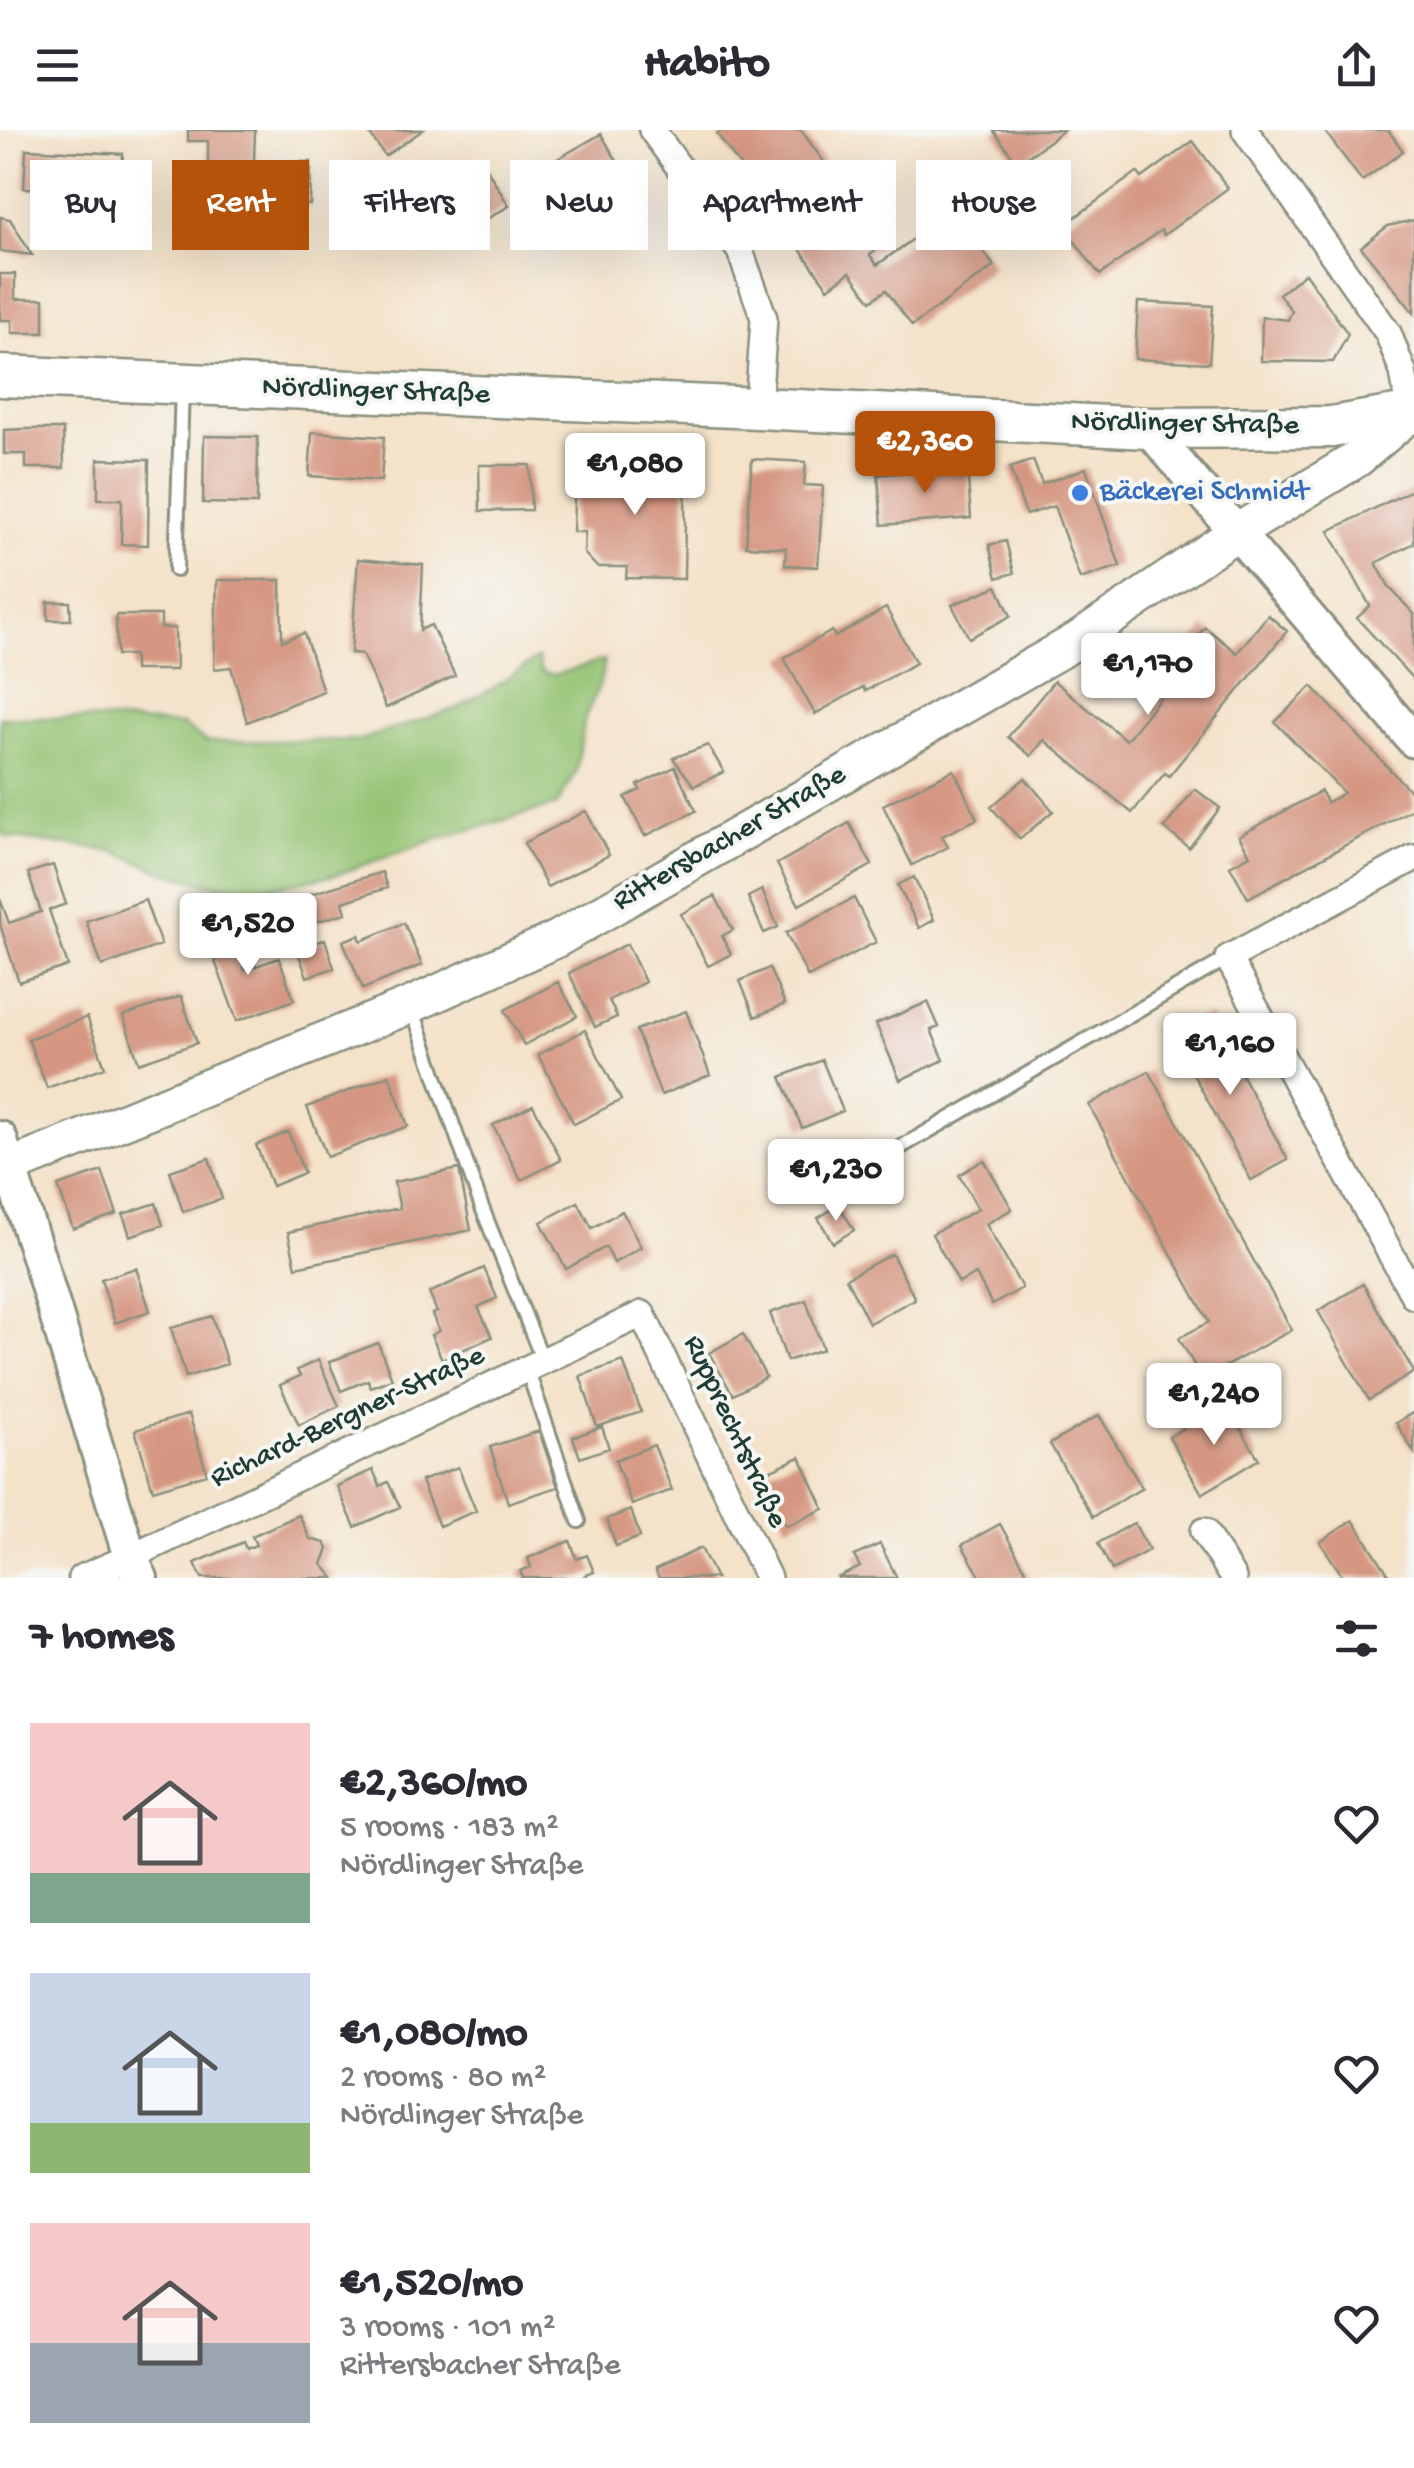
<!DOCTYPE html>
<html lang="en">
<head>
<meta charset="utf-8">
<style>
	body { margin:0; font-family:"Gochi Hand",sans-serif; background:#f7f7f7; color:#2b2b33; height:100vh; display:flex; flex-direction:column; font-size:38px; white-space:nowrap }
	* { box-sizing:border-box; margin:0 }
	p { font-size:32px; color:#7c7c81 }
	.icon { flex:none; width:55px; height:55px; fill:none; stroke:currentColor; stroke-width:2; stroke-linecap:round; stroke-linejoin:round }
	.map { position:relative; height:1448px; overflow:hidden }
	.drawer { display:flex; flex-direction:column; background:#fff; flex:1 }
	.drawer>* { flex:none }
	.guide { position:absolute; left:30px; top:30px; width:1355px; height:90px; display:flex; gap:20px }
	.price { position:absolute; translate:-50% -85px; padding:0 22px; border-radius:10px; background:#fff; color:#222; font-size:32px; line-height:65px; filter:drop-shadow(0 2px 5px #0008) }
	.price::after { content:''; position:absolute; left:50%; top:60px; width:30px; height:22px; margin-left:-15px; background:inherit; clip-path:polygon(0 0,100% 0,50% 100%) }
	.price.active { background:#b45309; color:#fff }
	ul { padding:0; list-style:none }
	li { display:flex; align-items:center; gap:30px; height:250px; padding:0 30px }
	li span { display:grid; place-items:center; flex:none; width:280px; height:200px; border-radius:0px; color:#555 }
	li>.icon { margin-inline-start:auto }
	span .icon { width:120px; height:120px; fill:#fffc; stroke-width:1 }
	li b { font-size:42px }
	h2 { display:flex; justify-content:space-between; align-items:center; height:120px; padding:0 30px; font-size:42px }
	.chip { padding:0 35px; border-radius:0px; background:#fff; box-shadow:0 10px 40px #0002; font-size:35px; line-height:90px }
	.chip.active { background:#b45309; color:#fff }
	header { display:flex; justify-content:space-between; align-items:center; height:130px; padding:0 30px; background:#fff; font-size:45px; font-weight:700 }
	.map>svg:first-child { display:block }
	.green { fill:#94c372; stroke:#5a8053; stroke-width:2.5 }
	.building { fill:#d59782 }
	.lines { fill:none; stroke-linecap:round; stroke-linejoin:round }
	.service-casing { stroke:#8a907e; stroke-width:18 }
	.minor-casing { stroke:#8a907e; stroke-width:30 }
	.tertiary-casing { stroke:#8a907e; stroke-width:38 }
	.secondary-casing { stroke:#8a907e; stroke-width:40 }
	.primary-casing { stroke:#8a907e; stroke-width:45 }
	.service { stroke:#fff; stroke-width:12 }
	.minor { stroke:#fff; stroke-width:25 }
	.tertiary { stroke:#fff; stroke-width:32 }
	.secondary { stroke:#fff; stroke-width:35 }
	.primary { stroke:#fff; stroke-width:40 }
	.shop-dot { fill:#3f7fe0; stroke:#f6f6f2; stroke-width:4 }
	.labels { text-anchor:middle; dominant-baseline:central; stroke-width:8; stroke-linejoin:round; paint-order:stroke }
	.street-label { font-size:30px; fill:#1f3d34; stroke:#f6f6f2 }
	.shop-label { font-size:30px; fill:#366cbe; stroke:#f6f6f2; text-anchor:start }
</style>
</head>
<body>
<header><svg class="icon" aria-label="menu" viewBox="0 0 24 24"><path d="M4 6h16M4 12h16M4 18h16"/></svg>Habito<svg class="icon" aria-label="share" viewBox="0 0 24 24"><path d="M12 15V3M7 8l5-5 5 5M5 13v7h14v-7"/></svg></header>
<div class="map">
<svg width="1414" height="1448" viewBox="0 0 1414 1448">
	<rect width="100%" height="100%" fill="#f6f6f2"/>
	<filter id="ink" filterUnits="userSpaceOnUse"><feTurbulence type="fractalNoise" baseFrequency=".01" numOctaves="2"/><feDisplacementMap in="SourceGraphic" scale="20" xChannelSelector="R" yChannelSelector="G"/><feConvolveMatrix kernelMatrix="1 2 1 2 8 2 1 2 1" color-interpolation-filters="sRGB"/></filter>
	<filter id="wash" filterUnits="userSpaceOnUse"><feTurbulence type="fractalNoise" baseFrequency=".0048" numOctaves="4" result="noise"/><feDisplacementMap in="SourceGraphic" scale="40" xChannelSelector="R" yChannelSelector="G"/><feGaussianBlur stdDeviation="2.25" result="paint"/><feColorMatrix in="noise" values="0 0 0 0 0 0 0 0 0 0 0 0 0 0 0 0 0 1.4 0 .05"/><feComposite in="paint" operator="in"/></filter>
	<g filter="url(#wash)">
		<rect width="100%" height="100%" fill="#f4e2c9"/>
		<path class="green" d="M 538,528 L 541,542 L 553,545 L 605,530 L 600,553 L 585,587 L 576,642 L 557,675 L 434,710 L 335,745 L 258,760 L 209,754 L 162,741 L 113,721 L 6,707 L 0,700 L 0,587 L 92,589 L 183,595 L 206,612 L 360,610 L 458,578 L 493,558 Z"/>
		<g id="blocks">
			<path class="building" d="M 188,0 L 255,0 L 254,31 L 311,32 L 310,75 L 208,73 L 208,11 L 188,11 Z
				M 367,0 L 423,0 L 385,26 Z
				M 722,0 L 801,0 L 884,115 L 870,125 L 877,135 L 954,80 L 994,136 L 912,196 L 886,160 L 871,171 L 850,142 L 828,158 L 717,4 Z
				M 993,0 L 1064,0 L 1018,34 Z
				M 1324,0 L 1388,0 L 1403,21 L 1362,51 Z
				M 601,4 L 624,43 L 563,79 L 540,39 Z
				M 1193,11 L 1228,58 L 1164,105 L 1161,100 L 1100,145 L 1063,96 L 1137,42 L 1142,48 Z
				M 26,19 L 123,24 L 121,63 L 24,58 Z
				M 487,39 L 509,76 L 447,112 L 425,75 Z
				M 0,87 L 10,89 L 32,125 L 0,121 Z
				M 1414,90 L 1414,183 L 1361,117 L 1388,96 Z
				M 1305,143 L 1348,204 L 1333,232 L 1261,231 L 1262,187 L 1288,190 L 1292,181 L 1279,164 Z
				M 0,144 L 15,144 L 15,169 L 44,169 L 44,203 L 12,203 L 12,190 L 0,190 Z
				M 1138,172 L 1213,176 L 1209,233 L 1135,229 Z
				M 26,299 L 63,299 L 64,338 L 26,338 L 26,324 L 4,324 L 4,300 Z
				M 312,302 L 384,307 L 381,351 L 309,346 Z
				M 204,306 L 258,307 L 257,374 L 203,373 Z
				M 98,329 L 149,330 L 148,415 L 121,414 L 122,369 L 98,369 Z
				M 752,329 L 806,332 L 804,355 L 823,356 L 818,437 L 785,435 L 786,418 L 746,416 Z
				M 628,330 L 686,331 L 684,449 L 626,448 L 627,437 L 597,437 L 584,423 L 585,402 L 573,402 L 575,342 L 628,343 Z
				M 1033,330 L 1042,354 L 1086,338 L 1120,436 L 1080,449 L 1054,376 L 1026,385 L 1010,338 Z
				M 479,335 L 530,335 L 531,380 L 480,381 Z
				M 967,337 L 971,388 L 882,395 L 878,345 Z
				M 1414,359 L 1414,413 L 1376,433 L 1390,458 L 1414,484 L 1414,550 L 1357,488 L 1370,476 L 1329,401 Z
				M 1006,411 L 1014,443 L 997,448 L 989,415 Z
				M 358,429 L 423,435 L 420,500 L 431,495 L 455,546 L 386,578 L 362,524 L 351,523 Z
				M 217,450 L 281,450 L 282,511 L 304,503 L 323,561 L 247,592 L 231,537 L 214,539 Z
				M 997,456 L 1011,486 L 969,508 L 952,475 Z
				M 48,472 L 70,472 L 71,490 L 48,490 Z
				M 886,478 L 916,533 L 865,561 L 863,557 L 815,584 L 784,528 L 832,501 L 835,507 Z
				M 116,485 L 161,485 L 161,498 L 175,498 L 176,540 L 134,540 L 134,525 L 117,525 Z
				M 1268,485 L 1287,501 L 1169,646 L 1165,643 L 1132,683 L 1044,610 L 1031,626 L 1008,607 L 1054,551 L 1126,610 L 1183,540 L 1176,533 L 1205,497 L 1237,523 Z
				M 1312,556 L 1411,662 L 1413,661 L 1414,678 L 1248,768 L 1230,736 L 1250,725 L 1239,706 L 1321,661 L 1327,672 L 1344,663 L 1275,592 Z
				M 708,615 L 724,642 L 694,656 L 673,628 Z
				M 675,637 L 696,681 L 645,706 L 625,667 L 640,660 L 638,655 Z
				M 954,640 L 977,689 L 942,706 L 948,717 L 912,735 L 883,675 Z
				M 1025,648 L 1053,681 L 1020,709 L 991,677 Z
				M 1195,659 L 1220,678 L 1189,718 L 1164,698 Z
				M 586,681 L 609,725 L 547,757 L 524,713 Z
				M 849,693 L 872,735 L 799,775 L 777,734 Z
				M 53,735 L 66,774 L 49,780 L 68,836 L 19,852 L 0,795 L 0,769 L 9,793 L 41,782 L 28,743 Z
				M 382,742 L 387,758 L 343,772 L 346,783 L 302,796 L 294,769 Z
				M 914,747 L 934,790 L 919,798 L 898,755 Z
				M 762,760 L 778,797 L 764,803 L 748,767 Z
				M 715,766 L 733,800 L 722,806 L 731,824 L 708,836 L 681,784 Z
				M 854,768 L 876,812 L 808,847 L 786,803 Z
				M 145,770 L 161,815 L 102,836 L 86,791 Z
				M 404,793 L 422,835 L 363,859 L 343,811 L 359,805 L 361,811 Z
				M 229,795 L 245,840 L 279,828 L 294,870 L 237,891 L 205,804 Z
				M 325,809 L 334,838 L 307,847 L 297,819 Z
				M 627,814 L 645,852 L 609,870 L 617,887 L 595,897 L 569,843 Z
				M 769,838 L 785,874 L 755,887 L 740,851 Z
				M 558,852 L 577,886 L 524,915 L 505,880 Z
				M 181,866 L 197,913 L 139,933 L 123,886 Z
				M 928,872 L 939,897 L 931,900 L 944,930 L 900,950 L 876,894 Z
				M 686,881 L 710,945 L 661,965 L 636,900 Z
				M 1209,885 L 1288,1030 L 1251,1050 L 1172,905 Z
				M 87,887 L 105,937 L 47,958 L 28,909 Z
				M 585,900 L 621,970 L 574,994 L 538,925 Z
				M 822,930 L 843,981 L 802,998 L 781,947 Z
				M 1149,941 L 1292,1200 L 1202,1249 L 1179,1208 L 1209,1192 L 1089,975 Z
				M 389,945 L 408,996 L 327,1027 L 307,977 Z
				M 533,975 L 561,1030 L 521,1050 L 493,995 Z
				M 288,1002 L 304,1043 L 272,1056 L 256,1015 Z
				M 209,1028 L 222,1069 L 183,1082 L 170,1041 Z
				M 984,1030 L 1012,1079 L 986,1094 L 1022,1158 L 992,1175 L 976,1144 L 959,1153 L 932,1104 L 978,1079 L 959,1045 Z
				M 459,1039 L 471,1100 L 296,1137 L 288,1102 L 400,1078 L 394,1052 Z
				M 102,1041 L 117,1084 L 73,1099 L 58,1056 Z
				M 578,1072 L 592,1098 L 622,1081 L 641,1117 L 614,1133 L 606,1117 L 566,1139 L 541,1092 Z
				M 156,1073 L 163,1095 L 130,1106 L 123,1084 Z
				M 839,1075 L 854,1100 L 833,1113 L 818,1088 Z
				M 892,1124 L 915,1169 L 869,1193 L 846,1148 Z
				M 136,1138 L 150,1181 L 115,1193 L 101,1149 Z
				M 484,1138 L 497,1168 L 478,1177 L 492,1207 L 442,1229 L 431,1205 L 439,1201 L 432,1184 L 437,1182 L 429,1163 Z
				M 1363,1154 L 1414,1242 L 1369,1270 L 1318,1181 Z
				M 806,1170 L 823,1219 L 787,1231 L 770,1183 Z
				M 212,1186 L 227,1234 L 186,1247 L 171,1198 Z
				M 743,1204 L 766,1247 L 733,1265 L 709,1223 Z
				M 378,1213 L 392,1249 L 370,1257 L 368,1250 L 341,1261 L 329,1232 Z
				M 318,1230 L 339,1276 L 299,1295 L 280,1255 L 300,1246 L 297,1240 Z
				M 623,1231 L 641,1282 L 597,1297 L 580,1246 Z
				M 1225,1273 L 1259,1329 L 1202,1364 L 1169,1307 Z
				M 1414,1282 L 1414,1322 L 1396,1293 Z
				M 189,1284 L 207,1344 L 153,1360 L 135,1300 Z
				M 1099,1285 L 1142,1358 L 1093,1387 L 1050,1314 Z
				M 602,1297 L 609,1318 L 580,1328 L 573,1307 Z
				M 539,1301 L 558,1357 L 508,1373 L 490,1317 Z
				M 654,1315 L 672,1360 L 632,1375 L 615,1330 Z
				M 800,1327 L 824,1379 L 786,1396 L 762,1344 Z
				M 458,1337 L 476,1381 L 439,1396 L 421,1351 Z
				M 373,1340 L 380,1356 L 388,1352 L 400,1377 L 355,1397 L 337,1356 Z
				M 631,1380 L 640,1407 L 616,1416 L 607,1389 Z
				M 299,1385 L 310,1409 L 325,1413 L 328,1419 L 322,1434 L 334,1448 L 202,1448 L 195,1433 L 243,1412 L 246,1419 L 256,1415 L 252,1406 Z
				M 1353,1390 L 1391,1448 L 1344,1448 L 1320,1412 Z
				M 1134,1393 L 1149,1420 L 1112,1440 L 1098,1413 Z
				M 1000,1394 L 1030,1448 L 981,1448 L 962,1415 Z
				M 570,1411 L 577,1429 L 587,1425 L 594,1442 L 584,1446 L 584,1448 L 523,1448 L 520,1441 L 531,1437 L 528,1428 Z
				M 880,1414 L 897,1448 L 837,1448 L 860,1437 L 854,1426 Z
				M 701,1418 L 716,1448 L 659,1448 L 655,1440 Z"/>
		</g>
	</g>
	<g filter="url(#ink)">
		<use href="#blocks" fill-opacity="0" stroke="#8a907e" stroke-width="2.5"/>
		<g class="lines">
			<defs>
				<path id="service" d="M 176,440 L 182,258
					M 412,878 L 481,1075 L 543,1231
					M 830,1058 L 1228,828
					M 527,1239 L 579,1391"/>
				<path id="minor" d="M 652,0 L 740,121 L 764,188 L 758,278
					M 1245,0 L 1388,203 L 1403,242 L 1410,284
					M 1414,728 L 1228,828 L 1414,1166
					M 1204,1401 L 1233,1448
					M 81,1448 L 130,1427 L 642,1184 L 768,1448"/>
				<path id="tertiary" d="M 1148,298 L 1414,611
					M 0,1008 L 39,1129 L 130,1427 L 141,1448"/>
				<path id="secondary" d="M 0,1041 L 411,875 L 557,809 L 1078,510 L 1237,402 L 1357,329 L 1410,284"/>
				<path id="primary" d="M 0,246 L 758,278 L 1148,298 L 1331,297 L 1414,283"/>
			</defs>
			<use href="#service" class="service-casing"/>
			<use href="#minor" class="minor-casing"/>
			<use href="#tertiary" class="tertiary-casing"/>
			<use href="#secondary" class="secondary-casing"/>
			<use href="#primary" class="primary-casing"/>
			<use href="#service" class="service"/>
			<use href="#minor" class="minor"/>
			<use href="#tertiary" class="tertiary"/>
			<use href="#secondary" class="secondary"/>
			<use href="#primary" class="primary"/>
		</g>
	</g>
	<circle class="shop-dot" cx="1080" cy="363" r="10"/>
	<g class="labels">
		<g class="street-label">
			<text transform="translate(376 262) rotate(2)">Nördlinger Straße</text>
			<text transform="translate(1185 295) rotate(1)">Nördlinger Straße</text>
			<text transform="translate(730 709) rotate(-30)">Rittersbacher Straße</text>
			<text transform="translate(348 1288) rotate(-25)">Richard-Bergner-Straße</text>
			<text transform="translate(734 1302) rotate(65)">Rupprechtstraße</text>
		</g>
		<g class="shop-label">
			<text x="1100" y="363">Bäckerei Schmidt</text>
		</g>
	</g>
</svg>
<b class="price active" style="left:925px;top:366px">€2,360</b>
<b class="price" style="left:635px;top:388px">€1,080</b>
<b class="price" style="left:1148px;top:588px">€1,170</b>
<b class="price" style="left:248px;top:848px">€1,520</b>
<b class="price" style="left:1230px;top:968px">€1,160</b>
<b class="price" style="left:836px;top:1094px">€1,230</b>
<b class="price" style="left:1214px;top:1318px">€1,240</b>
<div class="guide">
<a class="chip">Buy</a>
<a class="chip active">Rent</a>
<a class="chip">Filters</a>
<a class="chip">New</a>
<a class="chip">Apartment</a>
<a class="chip">House</a>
</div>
</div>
<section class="drawer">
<h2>7 homes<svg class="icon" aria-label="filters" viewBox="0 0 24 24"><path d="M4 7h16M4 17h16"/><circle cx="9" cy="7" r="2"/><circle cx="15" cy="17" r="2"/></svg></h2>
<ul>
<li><span style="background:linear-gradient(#f6c9c9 75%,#7fa58c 0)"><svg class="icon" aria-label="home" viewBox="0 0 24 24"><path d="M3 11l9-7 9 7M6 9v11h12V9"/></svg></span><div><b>€2,360/mo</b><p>5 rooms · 183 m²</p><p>Nördlinger Straße</p></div><svg class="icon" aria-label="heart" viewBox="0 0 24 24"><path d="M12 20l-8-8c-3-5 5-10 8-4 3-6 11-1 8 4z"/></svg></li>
<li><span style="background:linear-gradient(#c9d6e8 75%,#8fb573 0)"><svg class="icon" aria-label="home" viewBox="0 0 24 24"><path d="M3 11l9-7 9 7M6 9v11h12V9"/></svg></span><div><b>€1,080/mo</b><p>2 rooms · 80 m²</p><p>Nördlinger Straße</p></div><svg class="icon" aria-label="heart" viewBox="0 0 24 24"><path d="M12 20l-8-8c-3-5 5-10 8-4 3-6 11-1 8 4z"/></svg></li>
<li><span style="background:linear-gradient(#f6c9c9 60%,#9aa5b1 0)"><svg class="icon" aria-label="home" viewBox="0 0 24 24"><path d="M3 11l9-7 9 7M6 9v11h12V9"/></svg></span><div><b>€1,520/mo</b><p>3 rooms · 101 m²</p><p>Rittersbacher Straße</p></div><svg class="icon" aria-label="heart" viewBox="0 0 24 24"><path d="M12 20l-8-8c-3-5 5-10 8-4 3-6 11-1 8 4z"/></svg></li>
</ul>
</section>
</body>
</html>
